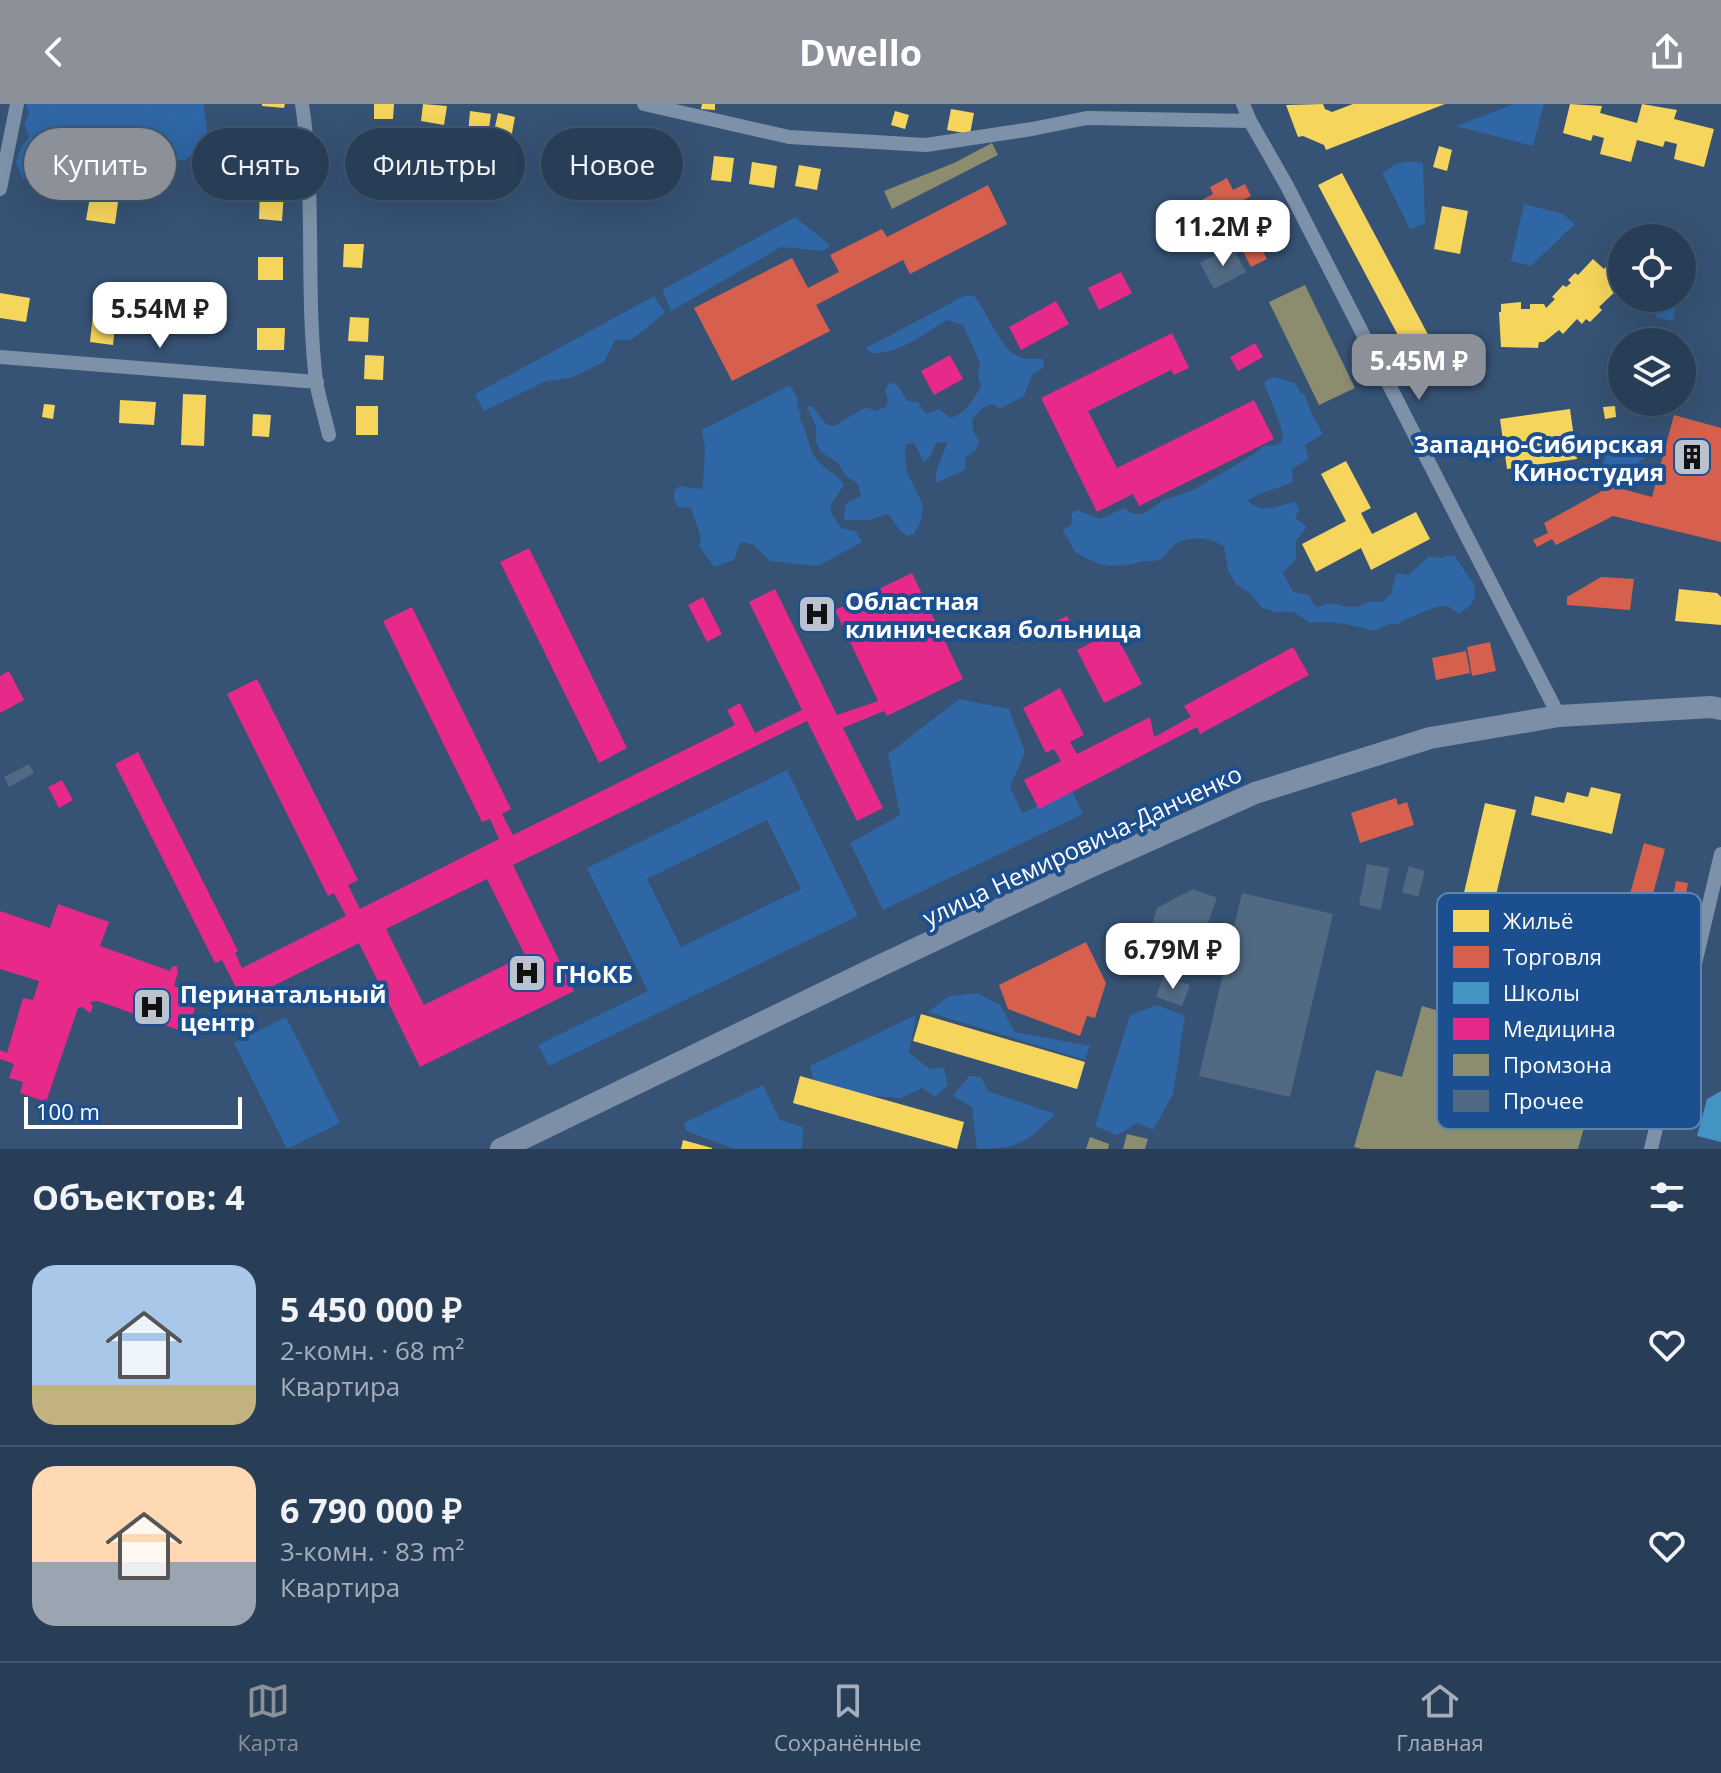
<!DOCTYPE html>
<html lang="ru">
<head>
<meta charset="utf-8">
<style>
	body { margin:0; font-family:"Open Sans",sans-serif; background:#30455d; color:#f1f3f6; height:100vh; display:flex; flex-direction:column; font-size:30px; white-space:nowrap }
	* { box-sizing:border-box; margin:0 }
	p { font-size:26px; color:#a5aeba }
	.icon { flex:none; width:44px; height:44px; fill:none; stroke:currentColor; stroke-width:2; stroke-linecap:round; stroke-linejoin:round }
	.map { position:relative; height:1045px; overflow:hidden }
	.panel { display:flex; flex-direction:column; background:#283e57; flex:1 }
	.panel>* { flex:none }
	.top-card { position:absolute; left:24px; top:24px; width:800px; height:72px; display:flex; gap:16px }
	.controls { position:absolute; left:1608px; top:120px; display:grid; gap:16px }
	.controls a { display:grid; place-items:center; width:88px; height:88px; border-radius:50%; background:#283e57; box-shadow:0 8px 32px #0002,0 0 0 2px #44576d; font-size:40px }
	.scale { position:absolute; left:24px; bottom:20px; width:218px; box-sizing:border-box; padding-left:8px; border:4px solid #fff; border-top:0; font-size:22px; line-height:28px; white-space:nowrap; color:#fff; -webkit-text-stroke:6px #1b4f8f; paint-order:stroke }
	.price { position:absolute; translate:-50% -68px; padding:0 18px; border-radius:16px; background:#fff; color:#222; font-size:26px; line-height:52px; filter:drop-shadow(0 2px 4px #0008) }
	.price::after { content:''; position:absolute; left:50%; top:48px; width:24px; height:18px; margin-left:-12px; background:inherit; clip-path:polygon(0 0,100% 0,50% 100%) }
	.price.selected { background:#8c9099; color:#fff }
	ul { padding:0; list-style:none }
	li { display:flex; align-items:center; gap:24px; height:200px; padding:0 32px }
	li+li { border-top:2px solid #44576d }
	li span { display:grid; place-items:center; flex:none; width:224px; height:160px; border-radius:24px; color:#555 }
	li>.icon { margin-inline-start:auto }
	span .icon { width:96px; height:96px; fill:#fffc; stroke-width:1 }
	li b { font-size:34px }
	h2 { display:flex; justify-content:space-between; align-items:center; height:96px; padding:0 32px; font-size:34px }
	.chip { padding:0 28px; border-radius:36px; background:#283e57; box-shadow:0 8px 32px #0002,0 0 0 2px #44576d; font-size:28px; line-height:72px }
	.chip.selected { background:#8c9099; color:#fff }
	header { display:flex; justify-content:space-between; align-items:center; height:104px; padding:0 32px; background:#8c9099; color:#fff; font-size:36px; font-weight:700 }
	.tabs { display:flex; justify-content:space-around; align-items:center; height:112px; border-top:2px solid #44576d; background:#283e57; font-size:22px; color:#a5aeba }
	.tabs a { display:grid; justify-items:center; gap:4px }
	.tabs .selected { color:#8c9099 }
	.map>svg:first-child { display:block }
	.green { fill:#2f66a5; fill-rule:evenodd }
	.homes { fill:#f6d55c }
	.shops { fill:#d6604d }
	.schools { fill:#4393c3 }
	.health { fill:#e7298a; fill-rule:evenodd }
	.industry { fill:#8c8c6e }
	.building { fill:#526984 }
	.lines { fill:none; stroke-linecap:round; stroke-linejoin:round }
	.street { stroke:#7d92a8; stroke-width:14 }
	.primary { stroke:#7d8ea7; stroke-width:22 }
	.labels { text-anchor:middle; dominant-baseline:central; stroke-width:8; stroke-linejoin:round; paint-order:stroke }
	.poi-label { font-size:24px; font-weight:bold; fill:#fff; stroke:#1b4f8f; text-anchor:start }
	.street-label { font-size:24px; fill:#fff; stroke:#1b4f8f }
	.key { fill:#1b4f8f; stroke:#5f84b1; stroke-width:2 }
	.key-label { font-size:22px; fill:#fff }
</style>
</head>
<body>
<header><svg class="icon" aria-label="back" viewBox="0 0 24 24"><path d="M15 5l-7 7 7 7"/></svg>Dwello<svg class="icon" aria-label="share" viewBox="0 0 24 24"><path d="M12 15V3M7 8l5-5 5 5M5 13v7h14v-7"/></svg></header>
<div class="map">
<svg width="1721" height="1045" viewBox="0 0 1721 1045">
	<rect width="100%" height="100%" fill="#365274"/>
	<path class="green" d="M 26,0 L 203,0 C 210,35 211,35 184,57 C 166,52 150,57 131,56 C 115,54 100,49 84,48 L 79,81 L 55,80 L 34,72 L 23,75 L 16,59 L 21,44 L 29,33 L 24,20 L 29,10 Z
		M 1514,0 L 1544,0 L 1533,42 L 1456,22 Z
		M 1409,57 L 1423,59 L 1425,120 L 1410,125 L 1382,69 L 1396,60 Z
		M 1524,100 L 1563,110 L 1575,120 L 1531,162 L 1511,157 Z
		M 795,113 L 830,141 L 824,147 L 781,143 L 671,207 L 662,186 Z
		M 966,191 L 974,192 C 988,209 1000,245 1019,253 C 1027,257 1035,252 1044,256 L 1043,264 L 1032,271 L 1024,292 L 1000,305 L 993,300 L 982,304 L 972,316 L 973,326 L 979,338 L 976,346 L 966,353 L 965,366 L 936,379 C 934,364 944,352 947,338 L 936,339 L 929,354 L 924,358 L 914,339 L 906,340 L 905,349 L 907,368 L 923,401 L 921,417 L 914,430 L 908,432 L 901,428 L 888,410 L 869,416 L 844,416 L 845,400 L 861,392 L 858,380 L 845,371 L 838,359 L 821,348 L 816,338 L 816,322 L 807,303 L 812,302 L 826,320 L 834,322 L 866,303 L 875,307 L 886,303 L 888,296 L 885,286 L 890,278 L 898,282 L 907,297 L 918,298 L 926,310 L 939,305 L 951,314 C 966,309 973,295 981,283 L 978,273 L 980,259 L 963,221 L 947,216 C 925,229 898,251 871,249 L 866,244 Z
		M 654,192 L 665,209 L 631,236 L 615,236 L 604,258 L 573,273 L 544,278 L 484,307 L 475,290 Z
		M 1660,194 L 1675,194 L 1674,197 L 1677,198 L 1673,217 L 1656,213 Z
		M 1643,225 L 1670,231 L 1668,238 L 1640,238 Z
		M 1275,273 L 1295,279 L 1301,289 L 1305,291 L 1312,311 L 1323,330 L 1305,341 L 1309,355 L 1292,365 L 1293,378 C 1280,384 1256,389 1248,397 C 1266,412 1278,400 1296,398 L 1299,406 L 1295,414 L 1307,423 L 1296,437 L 1296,455 L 1283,469 L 1293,488 L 1309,491 L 1314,501 L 1319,503 C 1336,495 1335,502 1351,503 C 1362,504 1366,495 1383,498 L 1391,490 L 1396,469 L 1409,471 L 1429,452 L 1441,454 L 1450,451 L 1455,452 L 1474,481 L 1475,492 L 1471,501 L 1459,510 C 1458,509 1448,502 1447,502 C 1437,500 1404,516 1396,521 L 1390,519 L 1376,527 C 1353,522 1334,516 1311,519 L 1293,508 L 1276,508 L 1262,504 L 1251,490 L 1236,480 L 1228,466 L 1224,443 C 1210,432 1186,431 1172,443 C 1167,448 1165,454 1158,456 C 1153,458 1146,456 1140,458 C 1113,465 1100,463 1075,448 L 1063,426 L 1071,421 L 1072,409 L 1077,406 L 1100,415 L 1124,404 L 1133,410 L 1143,410 L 1164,396 L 1193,386 L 1254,350 L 1265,341 C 1289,345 1283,329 1278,315 C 1273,304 1271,294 1265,283 L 1265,277 Z
		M 790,281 L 798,295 L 797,301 L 801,310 L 800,315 C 807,326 807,338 813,350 C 821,364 839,371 844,381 L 830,402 L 832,410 L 841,424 L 855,427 L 862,438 L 818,462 L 770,457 L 754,441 L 743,438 L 739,441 L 734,456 L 714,463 L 699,442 L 701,434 L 691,404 L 678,403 C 673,394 671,388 680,382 L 701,385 L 703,383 L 705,343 L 702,326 Z
		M 1633,335 L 1647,337 L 1644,355 L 1635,361 L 1607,370 L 1602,365 L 1610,338 Z
		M 959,595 L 1009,605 L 1025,648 L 1010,683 L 1022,709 L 1072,687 L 1083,710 L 883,806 L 850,739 L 900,711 L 888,650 Z
		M 787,666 L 858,812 L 549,962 L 538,941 L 648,887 L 587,764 ZM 767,716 L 801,785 L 681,843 L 647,775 Z
		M 977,889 L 1000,901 L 1015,928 L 1090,942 L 1085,956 L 928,908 L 949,892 Z
		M 1157,901 L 1185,912 L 1173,990 L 1153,1026 L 1137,1019 L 1117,1031 L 1095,1022 L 1130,911 Z
		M 916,911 L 909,949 L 930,965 L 944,963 L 948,981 L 935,993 L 922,984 L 901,994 L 850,990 L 813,975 L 810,962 Z
		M 286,913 L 340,1019 L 287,1045 L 234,939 Z
		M 969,972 L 981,973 L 988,987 L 1055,1010 C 1026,1039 1018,1045 977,1045 L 972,1003 L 953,992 Z
		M 763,981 L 780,1016 L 803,1023 L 802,1045 L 735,1045 L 686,1027 L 684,1019 Z"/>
	<path class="homes" d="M 262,0 L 285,0 L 284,4 L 262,2 Z
		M 374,0 L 394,0 L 393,15 L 374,15 Z
		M 423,0 L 447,2 L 444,21 L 421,17 Z
		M 702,0 L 715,0 L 715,6 L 701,5 Z
		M 1323,0 L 1325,5 L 1332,8 L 1353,0 L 1445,0 L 1326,46 L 1324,41 L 1303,32 L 1298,33 L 1286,1 Z
		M 1570,0 L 1602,2 L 1600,9 L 1637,19 L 1642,0 L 1677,6 L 1674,15 L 1714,25 L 1704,63 L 1674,55 L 1677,40 L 1665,37 L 1663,43 L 1637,36 L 1631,58 L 1600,50 L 1604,34 L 1593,31 L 1591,37 L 1563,29 Z
		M 951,5 L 974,9 L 970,30 L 947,26 Z
		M 470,7 L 491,10 L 488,32 L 468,30 Z
		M 895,7 L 909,11 L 905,25 L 891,21 Z
		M 498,9 L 515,13 L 509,45 L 491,41 Z
		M 557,28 L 574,32 L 568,58 L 551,54 Z
		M 260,33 L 283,34 L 282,63 L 259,62 Z
		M 596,33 L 620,37 L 617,56 L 593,52 Z
		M 1439,42 L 1452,46 L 1447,67 L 1433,63 Z
		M 665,48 L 679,51 L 675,68 L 661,65 Z
		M 714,52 L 734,54 L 731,78 L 711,76 Z
		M 752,58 L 777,62 L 774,84 L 749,80 Z
		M 799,61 L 821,65 L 817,86 L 795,82 Z
		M 1342,69 L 1440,253 L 1416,265 L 1318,81 Z
		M 260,87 L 284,88 L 282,117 L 259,115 Z
		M 90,93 L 118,98 L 115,120 L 86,116 Z
		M 1442,102 L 1468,107 L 1460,150 L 1434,145 Z
		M 344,140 L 364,140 L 362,164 L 343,163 Z
		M 258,153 L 283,153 L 283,176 L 258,176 Z
		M 1593,155 L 1604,165 L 1606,163 L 1621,182 L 1599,203 L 1602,206 L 1590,218 L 1586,215 L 1582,220 L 1577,215 L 1563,230 L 1559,226 L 1544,238 L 1539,238 L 1538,244 L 1501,243 L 1499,208 L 1501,208 L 1501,200 L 1521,198 L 1521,205 L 1530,205 L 1530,200 L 1544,200 L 1546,204 L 1555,195 L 1552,193 L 1563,181 L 1566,183 L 1571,179 L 1568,176 L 1575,169 L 1578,171 Z
		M 0,189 L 30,194 L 26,218 L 0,214 Z
		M 93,210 L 116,213 L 113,241 L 90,238 Z
		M 350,213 L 369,214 L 368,238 L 348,237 Z
		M 257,224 L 285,224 L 284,246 L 257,246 Z
		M 365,251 L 384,252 L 383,276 L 364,275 Z
		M 183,290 L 206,291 L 204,342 L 181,341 Z
		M 120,296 L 156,298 L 154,321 L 119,319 Z
		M 44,300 L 55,301 L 53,315 L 42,313 Z
		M 356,302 L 378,302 L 378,331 L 356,331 Z
		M 1615,302 L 1616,313 L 1605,315 L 1603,303 Z
		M 1570,305 L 1577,355 L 1507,365 L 1500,315 Z
		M 253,310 L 271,311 L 269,333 L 252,332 Z
		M 1346,357 L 1371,404 L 1361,409 L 1372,430 L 1416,408 L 1430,435 L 1371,466 L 1361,444 L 1316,468 L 1302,440 L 1346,417 L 1321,370 Z
		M 1679,485 L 1717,489 L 1721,493 L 1721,521 L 1675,517 Z
		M 1591,683 L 1621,690 L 1612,730 L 1531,711 L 1535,692 L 1564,699 L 1567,688 L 1588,693 Z
		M 1485,699 L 1516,706 L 1493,804 L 1462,797 Z
		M 921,910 L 1085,958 L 1077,985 L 913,937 Z
		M 800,972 L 964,1018 L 957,1045 L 793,999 Z
		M 683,1036 L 712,1044 L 712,1045 L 681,1045 Z"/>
	<path class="shops" d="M 1227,74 L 1233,86 L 1245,80 L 1251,92 L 1238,99 L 1267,155 L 1251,163 L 1228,118 L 1190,137 L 1176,110 L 1213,90 L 1210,83 Z
		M 988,81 L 1007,120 L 910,170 L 903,156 L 816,201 L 830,227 L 732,277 L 694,204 L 792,154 L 808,184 L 839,168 L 830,151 L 882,125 L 887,133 Z
		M 1674,311 L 1721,324 L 1721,438 L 1613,412 L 1556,441 L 1552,435 L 1537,443 L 1533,436 L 1548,429 L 1544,419 L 1611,382 L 1652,393 Z
		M 1601,473 L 1634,475 L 1630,506 L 1567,501 L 1567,493 Z
		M 1490,538 L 1496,567 L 1472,572 L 1467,543 Z
		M 1466,547 L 1470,569 L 1436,576 L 1432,554 Z
		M 1396,694 L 1398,701 L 1407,698 L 1414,721 L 1360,739 L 1351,709 Z
		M 1644,739 L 1665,745 L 1628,884 L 1606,878 Z
		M 1676,777 L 1688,779 L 1685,795 L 1673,793 Z
		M 1086,838 L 1106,879 L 1095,914 L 1087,912 L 1080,932 L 1008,905 L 999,881 Z"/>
	<path class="schools" d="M 1721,987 L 1721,1038 L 1697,1032 L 1707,995 Z"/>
	<path class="health" d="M 1121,168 L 1132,189 L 1099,206 L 1088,184 Z
		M 1056,197 L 1069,220 L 1021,246 L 1009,223 Z
		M 1172,229 L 1189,264 L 1174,271 L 1171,266 L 1088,307 L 1117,364 L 1254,296 L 1274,335 L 1139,402 L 1133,390 L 1097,408 L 1041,294 Z
		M 1255,239 L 1263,253 L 1238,267 L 1230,253 Z
		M 950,251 L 963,275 L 934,291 L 921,267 Z
		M 529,444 L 627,644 L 599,659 L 500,458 Z
		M 912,469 L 963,575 L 887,612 L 884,607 L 843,624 L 883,704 L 857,717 L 807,617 L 513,761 L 574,887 L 420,963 L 359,839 L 243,897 L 222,856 L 215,859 L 115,660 L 138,648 L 238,847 L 235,849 L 242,864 L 346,812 L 334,789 L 328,792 L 227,590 L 257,575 L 358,776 L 348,781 L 360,805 L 499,735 L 490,715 L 482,718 L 383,517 L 412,503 L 511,705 L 502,710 L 513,731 L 735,621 L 727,606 L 740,599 L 755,629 L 802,606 L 749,498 L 775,485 L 837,611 L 878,597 L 835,506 ZM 487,775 L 525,851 L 424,901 L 386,825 Z
		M 703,493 L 722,530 L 707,538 L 688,501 Z
		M 1067,512 L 1078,532 L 1065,539 L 1053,519 Z
		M 1114,527 L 1142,580 L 1104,599 L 1077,546 Z
		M 1293,543 L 1309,571 L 1200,630 L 1197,623 L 1039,705 L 1024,676 L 1061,657 L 1054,645 L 1046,649 L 1023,604 L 1060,584 L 1084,631 L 1070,638 L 1077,650 L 1150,613 L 1154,633 L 1191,613 L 1184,602 Z
		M 9,567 L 24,596 L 0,609 L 0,572 Z
		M 62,676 L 73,696 L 59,704 L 48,683 Z
		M 58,800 L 109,818 L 100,842 L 170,867 L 173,862 L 177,862 L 178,868 L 174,882 L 190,887 L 185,901 L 195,904 L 187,929 L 98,897 L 90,898 L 93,903 L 90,909 L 82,903 L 78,904 L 46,998 L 20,989 L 23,978 L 9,974 L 14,960 L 0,955 L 0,946 L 7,949 L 23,894 L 33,896 L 39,877 L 0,865 L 0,807 L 50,824 Z"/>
	<path class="industry" d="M 992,39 L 998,51 L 892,105 L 884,87 L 954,59 Z
		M 1305,181 L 1355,284 L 1319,301 L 1269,198 Z
		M 1422,902 L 1543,937 L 1535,964 L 1503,955 L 1498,973 L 1449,959 L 1444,975 L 1550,1006 L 1557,981 L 1593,991 L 1578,1045 L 1362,1045 L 1354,1043 L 1376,966 L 1402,973 Z
		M 1127,1030 L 1148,1035 L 1145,1045 L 1123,1045 Z
		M 1090,1033 L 1109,1040 L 1108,1045 L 1086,1045 Z"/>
	<path class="building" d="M 1232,142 L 1246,168 L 1214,185 L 1200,159 Z
		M 29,660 L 34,669 L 9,683 L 4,673 Z
		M 1367,760 L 1389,764 L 1381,806 L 1359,801 Z
		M 1409,762 L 1425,767 L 1418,793 L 1402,788 Z
		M 1193,785 L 1217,794 L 1198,846 L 1150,830 L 1157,804 Z
		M 1242,789 L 1333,810 L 1290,993 L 1199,972 Z
		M 1164,872 L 1190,881 L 1182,902 L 1156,893 Z"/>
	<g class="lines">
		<path class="street" d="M 302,0 C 316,91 305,185 316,277 C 319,295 325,313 329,331
			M 644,0 L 789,33 L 926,41 L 1032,25 L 1087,14 L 1250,17
			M 1243,0 L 1250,17 L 1287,82 L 1559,612
			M 0,85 L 17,0
			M 0,253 L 317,278
			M 1651,1045 L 1721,750"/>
		<path class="primary" d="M 501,1045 L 871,866 L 1085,765 L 1255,689 L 1430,634 L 1559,612 L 1711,603 L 1721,605"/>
	</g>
	<defs>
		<symbol id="building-square" viewBox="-11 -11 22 22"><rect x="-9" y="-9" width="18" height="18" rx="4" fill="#b9c2ce" stroke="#1b4f8f"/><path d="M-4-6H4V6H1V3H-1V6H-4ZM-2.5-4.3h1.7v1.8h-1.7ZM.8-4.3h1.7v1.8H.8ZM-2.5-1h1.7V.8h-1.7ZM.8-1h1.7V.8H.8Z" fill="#111"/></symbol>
		<symbol id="hospital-square" viewBox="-11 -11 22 22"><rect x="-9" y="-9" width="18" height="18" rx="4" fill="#b9c2ce" stroke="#1b4f8f"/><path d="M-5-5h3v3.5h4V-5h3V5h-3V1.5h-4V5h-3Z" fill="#111"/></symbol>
	</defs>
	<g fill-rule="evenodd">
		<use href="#building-square" x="1670" y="331" width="44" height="44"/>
		<use href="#hospital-square" x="795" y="488" width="44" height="44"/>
		<use href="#hospital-square" x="505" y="847" width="44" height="44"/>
		<use href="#hospital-square" x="130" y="881" width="44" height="44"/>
	</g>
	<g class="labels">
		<g class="poi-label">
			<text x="1664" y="339" text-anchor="end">Западно-Сибирская<tspan x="1664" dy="28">Киностудия</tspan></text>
			<text x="845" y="496">Областная<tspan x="845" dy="28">клиническая больница</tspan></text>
			<text x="555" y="869">ГНоКБ</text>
			<text x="180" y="889">Перинатальный<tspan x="180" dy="28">центр</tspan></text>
		</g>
		<g class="street-label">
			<text transform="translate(1082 741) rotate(-25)">улица Немировича-Данченко</text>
		</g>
	</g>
	<rect x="1437" y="789" width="264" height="236" rx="12" class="key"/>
	<rect x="1453" y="806" width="36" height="22" fill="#f6d55c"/>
	<rect x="1453" y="842" width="36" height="22" fill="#d6604d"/>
	<rect x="1453" y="878" width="36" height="22" fill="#4393c3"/>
	<rect x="1453" y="914" width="36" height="22" fill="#e7298a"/>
	<rect x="1453" y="950" width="36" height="22" fill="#8c8c6e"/>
	<rect x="1453" y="986" width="36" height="22" fill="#526984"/>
	<g class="key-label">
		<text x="1503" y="825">Жильё</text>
		<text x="1503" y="861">Торговля</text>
		<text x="1503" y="897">Школы</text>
		<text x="1503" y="933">Медицина</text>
		<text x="1503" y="969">Промзона</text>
		<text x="1503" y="1005">Прочее</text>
	</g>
</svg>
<div class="controls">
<a><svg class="icon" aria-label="locate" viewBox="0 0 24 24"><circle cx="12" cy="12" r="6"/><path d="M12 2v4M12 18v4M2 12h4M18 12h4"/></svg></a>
<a><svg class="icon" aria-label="layers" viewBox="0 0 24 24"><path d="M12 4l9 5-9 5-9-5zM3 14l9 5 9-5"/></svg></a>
</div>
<div class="scale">100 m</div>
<b class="price" style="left:1223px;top:164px">11.2M ₽</b>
<b class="price" style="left:160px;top:246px">5.54M ₽</b>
<b class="price selected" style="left:1419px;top:298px">5.45M ₽</b>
<b class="price" style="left:1173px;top:887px">6.79M ₽</b>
<div class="top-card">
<a class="chip selected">Купить</a>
<a class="chip">Снять</a>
<a class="chip">Фильтры</a>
<a class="chip">Новое</a>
</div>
</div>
<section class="panel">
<h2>Объектов: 4<svg class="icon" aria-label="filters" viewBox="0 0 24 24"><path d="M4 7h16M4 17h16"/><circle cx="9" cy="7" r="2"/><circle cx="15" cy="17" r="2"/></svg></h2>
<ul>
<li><span style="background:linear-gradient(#a9c7e8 75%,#c2b280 0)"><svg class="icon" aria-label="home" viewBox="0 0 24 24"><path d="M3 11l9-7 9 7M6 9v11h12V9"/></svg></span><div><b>5 450 000 ₽</b><p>2-комн. · 68 m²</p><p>Квартира</p></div><svg class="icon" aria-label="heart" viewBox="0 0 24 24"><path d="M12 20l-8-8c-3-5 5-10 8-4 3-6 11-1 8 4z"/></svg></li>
<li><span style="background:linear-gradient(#ffd9b3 60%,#9aa5b1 0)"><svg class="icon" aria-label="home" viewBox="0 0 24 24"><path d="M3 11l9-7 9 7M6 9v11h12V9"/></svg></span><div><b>6 790 000 ₽</b><p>3-комн. · 83 m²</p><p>Квартира</p></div><svg class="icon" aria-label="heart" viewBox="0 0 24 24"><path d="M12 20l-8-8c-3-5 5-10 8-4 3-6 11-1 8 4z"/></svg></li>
</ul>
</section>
<nav class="tabs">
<a class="selected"><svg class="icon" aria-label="map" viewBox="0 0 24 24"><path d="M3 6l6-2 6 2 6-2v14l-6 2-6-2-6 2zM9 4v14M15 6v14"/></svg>Карта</a>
<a><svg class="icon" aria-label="saved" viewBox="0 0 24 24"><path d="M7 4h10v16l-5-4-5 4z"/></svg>Сохранённые</a>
<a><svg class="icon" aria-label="home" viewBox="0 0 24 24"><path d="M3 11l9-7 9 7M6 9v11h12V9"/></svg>Главная</a>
</nav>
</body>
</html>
